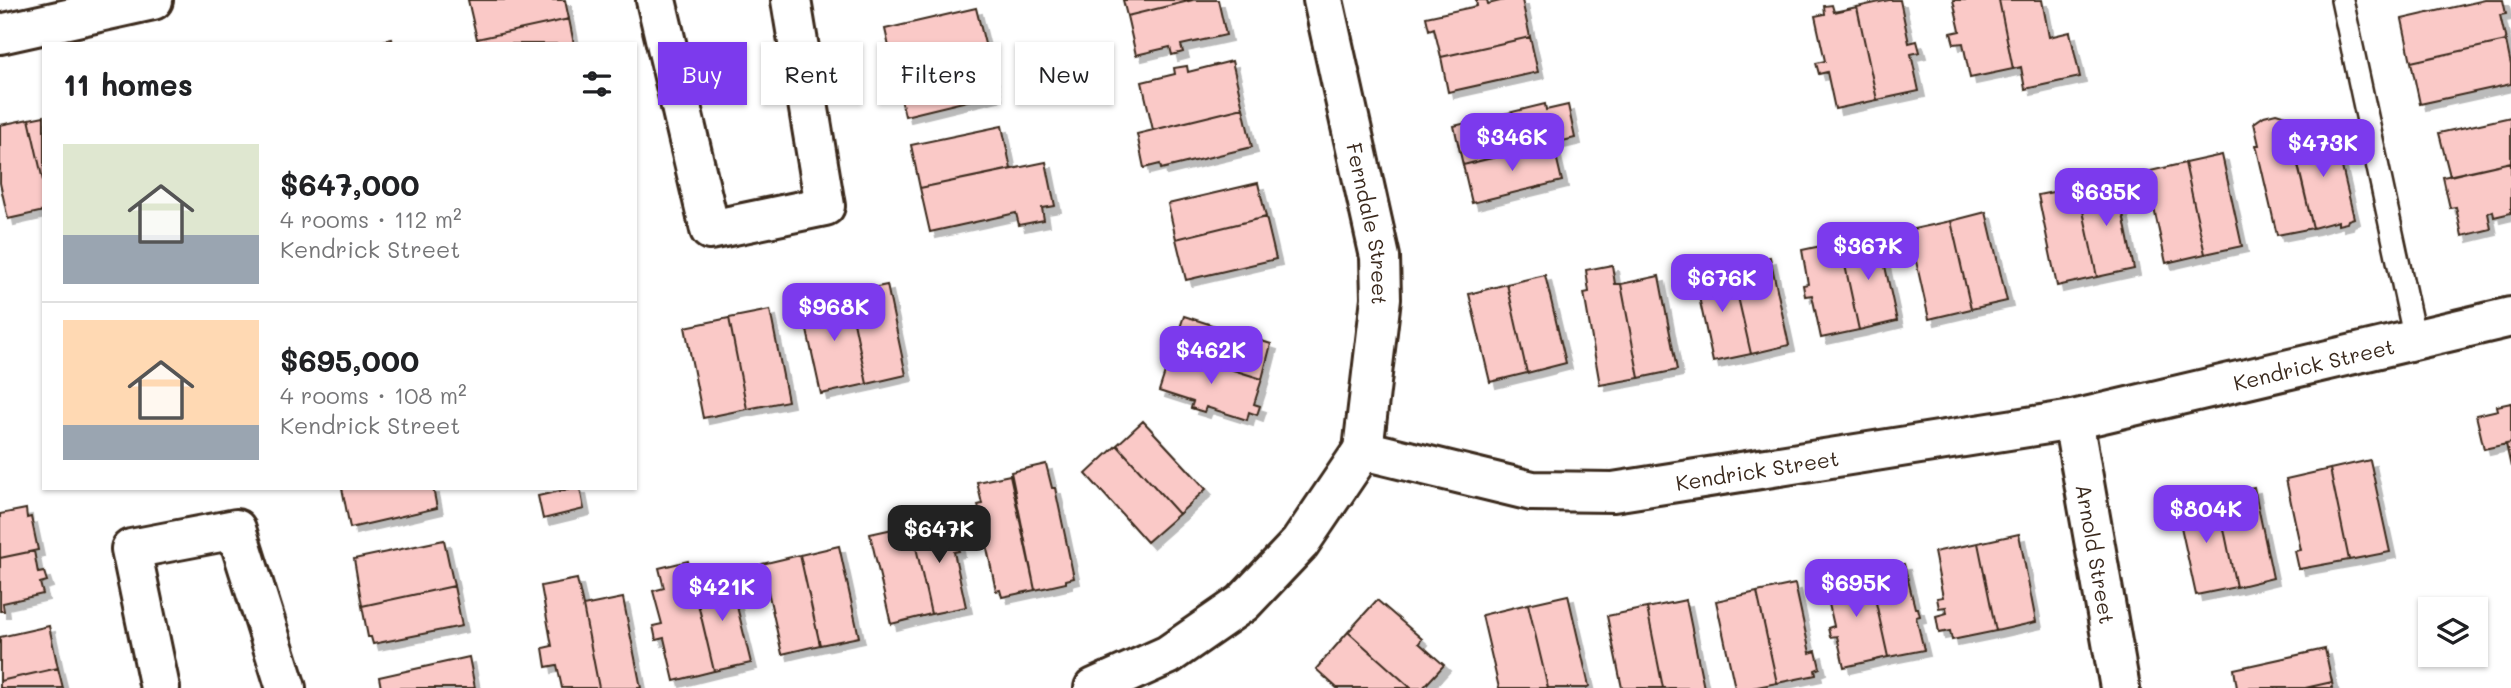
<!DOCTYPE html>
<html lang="en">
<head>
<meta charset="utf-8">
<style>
	body { margin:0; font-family:Mali,sans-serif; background:#f2f2f2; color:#202124; height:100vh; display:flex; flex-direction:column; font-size:26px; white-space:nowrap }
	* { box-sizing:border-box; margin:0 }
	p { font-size:23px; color:#757577 }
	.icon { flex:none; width:38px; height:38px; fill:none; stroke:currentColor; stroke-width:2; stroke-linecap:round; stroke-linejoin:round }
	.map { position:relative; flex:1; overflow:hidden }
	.panel { position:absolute; left:42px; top:42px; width:595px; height:448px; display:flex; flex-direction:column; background:#fff; border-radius:0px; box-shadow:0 2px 5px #0004 }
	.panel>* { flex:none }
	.guide { position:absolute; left:658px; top:42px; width:665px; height:63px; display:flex; gap:14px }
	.controls { position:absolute; left:2418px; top:597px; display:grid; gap:14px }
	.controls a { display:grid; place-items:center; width:70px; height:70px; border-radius:0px; background:#fff; box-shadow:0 2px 5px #0004; font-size:35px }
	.price { position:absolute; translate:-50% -60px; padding:0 16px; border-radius:14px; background:#7c3aed; color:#fff; font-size:23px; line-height:46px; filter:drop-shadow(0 2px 4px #0008) }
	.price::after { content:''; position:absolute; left:50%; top:42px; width:21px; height:16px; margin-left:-10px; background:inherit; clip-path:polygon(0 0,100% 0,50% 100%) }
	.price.current { background:#222; color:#fff }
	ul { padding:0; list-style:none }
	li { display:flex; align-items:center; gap:21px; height:175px; padding:0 21px }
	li+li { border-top:2px solid #e0e0e0 }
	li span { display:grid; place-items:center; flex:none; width:196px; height:140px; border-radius:0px; color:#555 }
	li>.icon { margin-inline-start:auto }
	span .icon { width:84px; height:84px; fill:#fffc; stroke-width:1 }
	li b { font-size:30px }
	h2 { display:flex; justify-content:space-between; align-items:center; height:84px; padding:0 21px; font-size:30px }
	.chip { padding:0 24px; border-radius:0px; background:#fff; box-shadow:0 2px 5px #0004; font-size:24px; line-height:63px }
	.chip.current { background:#7c3aed; color:#fff }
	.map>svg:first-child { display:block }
	.building { fill:#fac9c7; stroke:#3b2a1e; stroke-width:2; filter:url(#shadow) }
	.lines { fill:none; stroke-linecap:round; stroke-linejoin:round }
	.service-casing { stroke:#3b2a1e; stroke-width:26 }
	.minor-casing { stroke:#3b2a1e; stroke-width:44 }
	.service { stroke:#fff; stroke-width:21 }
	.minor { stroke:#fff; stroke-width:38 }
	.labels { text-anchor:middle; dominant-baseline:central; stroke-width:5; stroke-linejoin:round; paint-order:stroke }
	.street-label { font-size:21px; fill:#3b2a1e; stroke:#fff }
</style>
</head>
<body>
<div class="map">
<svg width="2511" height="688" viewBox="0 0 2511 688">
	<defs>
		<filter id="shadow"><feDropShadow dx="6" dy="6" stdDeviation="0" flood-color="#0004"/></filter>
	</defs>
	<rect width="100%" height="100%" fill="#fff"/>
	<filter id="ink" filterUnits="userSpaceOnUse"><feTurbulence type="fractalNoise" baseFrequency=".0143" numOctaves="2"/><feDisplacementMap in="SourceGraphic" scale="14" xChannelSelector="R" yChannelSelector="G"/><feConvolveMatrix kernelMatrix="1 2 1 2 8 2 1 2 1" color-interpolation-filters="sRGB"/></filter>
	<g filter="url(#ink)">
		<path class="building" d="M 468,0 L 565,0 L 569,19 L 477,39 Z
			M 1123,0 L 1193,0 L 1127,16 Z
			M 1193,0 L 1218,0 L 1226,35 L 1181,45 L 1183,52 L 1172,55 L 1170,47 L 1136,55 L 1127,16 Z
			M 1476,0 L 1487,0 L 1488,4 L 1504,0 L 1522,0 L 1530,37 L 1441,57 L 1434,28 L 1429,30 L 1426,17 L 1477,6 Z
			M 1889,0 L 1900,0 L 1909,43 L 1917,41 L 1920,52 L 1911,54 L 1919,91 L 1877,100 L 1857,7 Z
			M 1953,0 L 1999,0 L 2013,69 L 1970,78 L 1963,43 L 1954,44 L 1951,33 L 1960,31 Z
			M 1999,0 L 2042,0 L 2049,37 L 2070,32 L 2080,77 L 2025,89 L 2021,67 L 2013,69 Z
			M 2485,0 L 2503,0 L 2506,14 L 2500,15 L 2506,41 L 2411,62 L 2402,19 Z
			M 1832,5 L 1834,12 L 1857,7 L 1877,100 L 1835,109 L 1827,72 L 1819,74 L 1816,63 L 1825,61 L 1815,16 L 1825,14 L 1824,6 Z
			M 976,8 L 987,52 L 895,73 L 885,29 Z
			M 569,19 L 574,44 L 478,44 L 477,39 Z
			M 1530,37 L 1538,72 L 1448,92 L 1441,57 Z
			M 392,39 L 393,44 L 369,44 Z
			M 2506,41 L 2511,65 L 2511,84 L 2420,104 L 2411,62 Z
			M 987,52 L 996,94 L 905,116 L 895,73 Z
			M 1232,61 L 1243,108 L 1153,130 L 1142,82 L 1175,74 L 1174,68 L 1187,66 L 1188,72 Z
			M 1545,104 L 1546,110 L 1568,105 L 1575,138 L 1463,165 L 1454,126 Z
			M 1243,108 L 1252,147 L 1161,169 L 1160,164 L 1144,168 L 1137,134 Z
			M 2276,113 L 2286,116 L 2313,228 L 2277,235 L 2256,145 L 2259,145 L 2254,123 L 2264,116 Z
			M 44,116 L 44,185 L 29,119 Z
			M 2511,117 L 2511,162 L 2450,176 L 2439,133 Z
			M 29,119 L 44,185 L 44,211 L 8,219 L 0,183 L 0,125 Z
			M 1002,126 L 1011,169 L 920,188 L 911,145 Z
			M 2333,129 L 2354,218 L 2348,220 L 2347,223 L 2338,225 L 2338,221 L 2313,228 L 2292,139 Z
			M 1553,143 L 1562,181 L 1472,203 L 1463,165 Z
			M 2222,155 L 2242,246 L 2205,254 L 2185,163 Z
			M 1046,162 L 1055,206 L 1042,208 L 1044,220 L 1019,225 L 1016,213 L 930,232 L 920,188 Z
			M 2511,162 L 2511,213 L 2494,217 L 2493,211 L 2488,213 L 2491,229 L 2462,236 L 2456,207 L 2450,208 L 2443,177 Z
			M 2185,163 L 2205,254 L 2166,263 L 2146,172 Z
			M 2116,179 L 2134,269 L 2097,277 L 2078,187 Z
			M 1258,183 L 1266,217 L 1176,239 L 1168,204 Z
			M 2078,187 L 2097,277 L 2057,286 L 2038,195 Z
			M 1986,212 L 2007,301 L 1971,309 L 1951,221 Z
			M 1266,217 L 1276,259 L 1186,280 L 1176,239 Z
			M 1951,221 L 1971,309 L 1929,319 L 1909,230 Z
			M 1878,234 L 1897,321 L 1859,330 L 1840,242 Z
			M 1840,242 L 1859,330 L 1821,338 L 1812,295 L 1805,296 L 1803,285 L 1808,284 L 1802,250 Z
			M 1770,257 L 1789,345 L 1751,354 L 1731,266 Z
			M 1612,265 L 1615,284 L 1621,284 L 1639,378 L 1600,385 L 1584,293 L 1589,292 L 1586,270 Z
			M 1731,266 L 1751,354 L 1713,362 L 1694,274 Z
			M 1545,275 L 1566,363 L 1527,373 L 1507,284 Z
			M 1659,276 L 1677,370 L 1639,378 L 1621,284 Z
			M 1507,284 L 1527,373 L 1490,382 L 1469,294 Z
			M 887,285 L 906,375 L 867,384 L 848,293 Z
			M 848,293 L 867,384 L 821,394 L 801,303 Z
			M 770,310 L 788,401 L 747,409 L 729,318 Z
			M 1184,316 L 1271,344 L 1262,379 L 1172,351 Z
			M 729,318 L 747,409 L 703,418 L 685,327 Z
			M 1172,351 L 1262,379 L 1254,404 L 1260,406 L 1257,415 L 1249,412 L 1247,420 L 1206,407 L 1204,412 L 1191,408 L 1193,402 L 1159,391 Z
			M 2511,403 L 2511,443 L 2484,449 L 2476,415 L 2498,410 L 2497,406 Z
			M 1143,421 L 1206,489 L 1179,514 L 1117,445 Z
			M 2511,443 L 2511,467 L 2506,444 Z
			M 1117,445 L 1179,514 L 1147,542 L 1086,474 Z
			M 2370,460 L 2390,552 L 2349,560 L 2330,469 Z
			M 1046,464 L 1052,488 L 1055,488 L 1074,578 L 1066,580 L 1066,583 L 1035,590 L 1011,472 Z
			M 2330,469 L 2349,560 L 2299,569 L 2295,551 L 2301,550 L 2286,479 Z
			M 1010,475 L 1035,590 L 1002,597 L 1000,590 L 996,591 L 978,505 L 982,504 L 977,482 Z
			M 2254,487 L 2273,578 L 2236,587 L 2217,495 Z
			M 342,488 L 433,488 L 437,508 L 350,528 Z
			M 573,488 L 580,488 L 584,509 L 543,519 L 538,496 Z
			M 2217,495 L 2236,587 L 2196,595 L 2176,504 Z
			M 26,509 L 27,518 L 31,517 L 38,550 L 0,558 L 0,514 Z
			M 947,517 L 952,542 L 957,540 L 959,551 L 954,552 L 966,607 L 931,614 L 911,525 Z
			M 911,525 L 931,614 L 891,624 L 870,534 Z
			M 2019,534 L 2036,622 L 1996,631 L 1978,543 Z
			M 444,540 L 454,586 L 362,606 L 354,559 Z
			M 1978,543 L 1996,631 L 1952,640 L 1950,631 L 1939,633 L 1936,616 L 1947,613 L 1946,607 L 1939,608 L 1937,598 L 1943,597 L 1934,552 Z
			M 839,546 L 859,637 L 820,645 L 800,555 Z
			M 34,551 L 38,573 L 44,572 L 47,581 L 40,583 L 43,594 L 3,603 L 4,611 L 0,611 L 0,558 Z
			M 800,555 L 820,645 L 782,654 L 762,564 Z
			M 688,561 L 714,671 L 674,681 L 664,638 L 656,640 L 653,626 L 662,624 L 653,591 L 664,588 L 659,568 Z
			M 1904,564 L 1915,608 L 1918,608 L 1920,616 L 1916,617 L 1924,650 L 1888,657 L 1869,571 Z
			M 1869,571 L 1888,657 L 1844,667 L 1837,636 L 1830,637 L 1828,628 L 1834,626 L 1824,582 Z
			M 729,574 L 751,663 L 714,671 L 693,583 Z
			M 577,579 L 583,606 L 599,688 L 562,688 L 557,665 L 546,667 L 543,648 L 552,646 L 541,586 Z
			M 1795,584 L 1810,653 L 1816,651 L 1820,668 L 1815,670 L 1816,675 L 1777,683 L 1757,592 Z
			M 454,586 L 462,626 L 373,644 L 371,637 L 368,637 L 362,606 Z
			M 1757,592 L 1777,683 L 1752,688 L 1735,688 L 1716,601 Z
			M 1568,595 L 1589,686 L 1586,688 L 1548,688 L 1528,604 Z
			M 623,598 L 641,688 L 599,688 L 583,606 Z
			M 1377,600 L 1422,639 L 1419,643 L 1444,665 L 1423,688 L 1411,688 L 1348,632 Z
			M 1686,600 L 1704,688 L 1663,688 L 1647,608 Z
			M 1528,604 L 1548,688 L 1499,688 L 1482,615 Z
			M 1647,608 L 1663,688 L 1622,688 L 1607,616 Z
			M 49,626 L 58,668 L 0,681 L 0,637 Z
			M 1348,632 L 1411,688 L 1337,688 L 1316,669 Z
			M 2325,649 L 2332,682 L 2305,688 L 2237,688 L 2234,669 Z
			M 469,657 L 475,688 L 381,688 L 379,677 Z
			M 58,668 L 63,688 L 0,688 L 0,681 Z
			M 2332,682 L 2333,688 L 2305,688 Z"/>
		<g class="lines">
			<defs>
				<path id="service" d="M 2342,0 L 2415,340"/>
				<g id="minor">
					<path d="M 656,0 L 710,230 L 825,206 L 791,0"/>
					<path id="s1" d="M 1323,0 L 1380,257 L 1381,298 L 1363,450"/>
					<path d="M 0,34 L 153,0"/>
					<path id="s2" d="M 2073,420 L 2120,688"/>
					<path d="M 160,688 L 131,549 L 236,529 L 286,688"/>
					<path id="s3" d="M 1094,688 L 1168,655 L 1243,603 L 1300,543 L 1363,450 L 1532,491 L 1613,492 L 2073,420 L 2511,317"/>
				</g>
			</defs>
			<use href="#service" class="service-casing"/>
			<use href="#minor" class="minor-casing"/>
			<use href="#service" class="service"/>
			<use href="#minor" class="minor"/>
		</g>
	</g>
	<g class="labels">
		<g class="street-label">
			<text stroke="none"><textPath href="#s1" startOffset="229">Ferndale Street</textPath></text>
			<text stroke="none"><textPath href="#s3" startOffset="1335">Kendrick Street</textPath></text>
			<text stroke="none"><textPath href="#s3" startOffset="768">Kendrick Street</textPath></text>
			<text stroke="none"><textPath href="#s2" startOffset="136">Arnold Street</textPath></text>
		</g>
	</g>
</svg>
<div class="controls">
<a><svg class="icon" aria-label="layers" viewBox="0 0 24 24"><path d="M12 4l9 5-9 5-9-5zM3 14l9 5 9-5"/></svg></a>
</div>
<b class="price" style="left:1512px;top:173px">$346K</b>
<b class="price" style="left:2323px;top:179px">$473K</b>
<b class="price" style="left:2106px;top:228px">$635K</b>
<b class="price" style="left:1868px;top:282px">$367K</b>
<b class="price" style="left:1722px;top:314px">$676K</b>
<b class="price" style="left:834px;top:343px">$968K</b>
<b class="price" style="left:1211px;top:386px">$462K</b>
<b class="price" style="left:2206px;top:545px">$804K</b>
<b class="price current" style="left:939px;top:565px">$647K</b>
<b class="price" style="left:1856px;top:619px">$695K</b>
<b class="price" style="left:722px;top:623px">$421K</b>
<div class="guide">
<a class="chip current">Buy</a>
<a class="chip">Rent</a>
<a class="chip">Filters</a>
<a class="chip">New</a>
</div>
<section class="panel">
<h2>11 homes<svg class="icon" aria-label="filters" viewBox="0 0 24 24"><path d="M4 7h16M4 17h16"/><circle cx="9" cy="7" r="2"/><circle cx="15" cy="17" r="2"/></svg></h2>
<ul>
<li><span style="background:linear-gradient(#dfe7d0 65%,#9aa5b1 0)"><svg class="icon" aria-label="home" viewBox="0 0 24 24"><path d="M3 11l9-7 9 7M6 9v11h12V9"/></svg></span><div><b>$647,000</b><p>4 rooms · 112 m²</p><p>Kendrick Street</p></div></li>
<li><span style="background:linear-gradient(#ffd9b3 75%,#9aa5b1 0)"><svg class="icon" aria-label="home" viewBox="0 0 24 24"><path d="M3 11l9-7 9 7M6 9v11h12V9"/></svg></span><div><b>$695,000</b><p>4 rooms · 108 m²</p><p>Kendrick Street</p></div></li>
</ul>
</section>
</div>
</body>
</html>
